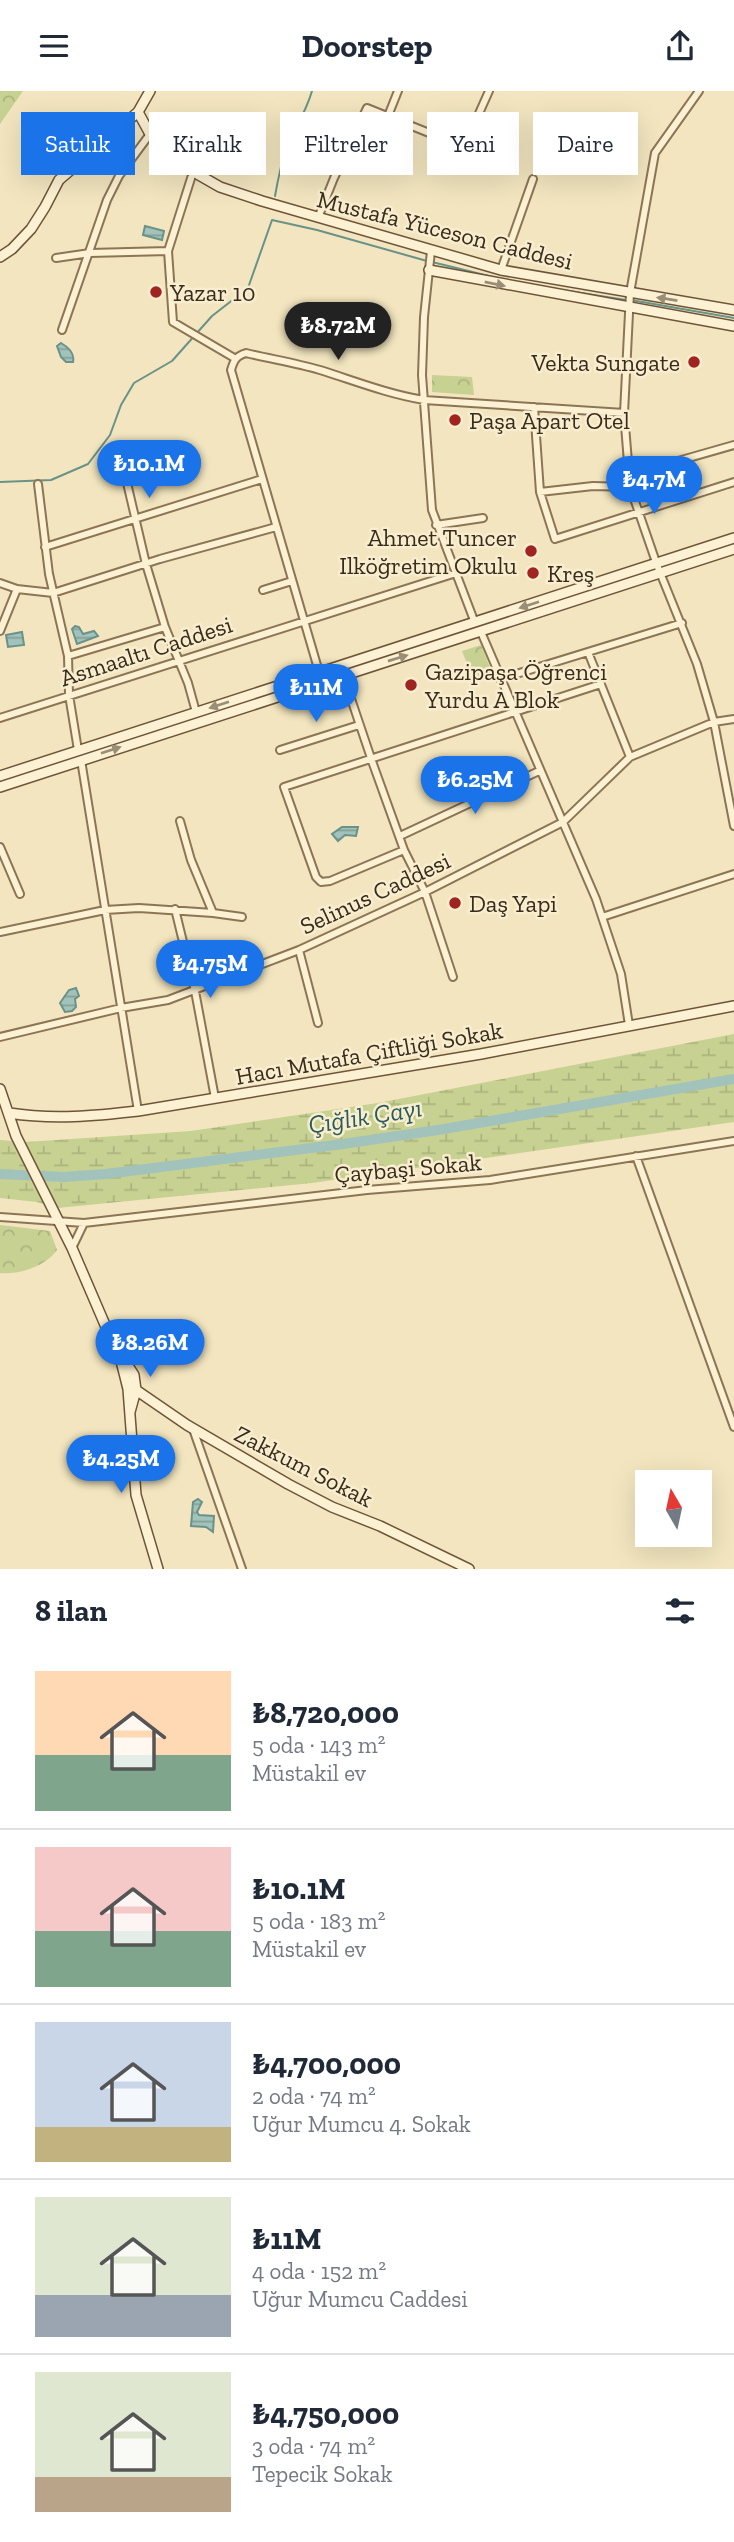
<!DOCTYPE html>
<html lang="tr">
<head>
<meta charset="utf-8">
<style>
	body { margin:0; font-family:"Zilla Slab",serif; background:#f6f6f7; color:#1f2937; height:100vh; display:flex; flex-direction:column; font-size:26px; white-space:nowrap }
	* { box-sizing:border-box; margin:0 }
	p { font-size:23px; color:#747a83 }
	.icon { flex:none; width:38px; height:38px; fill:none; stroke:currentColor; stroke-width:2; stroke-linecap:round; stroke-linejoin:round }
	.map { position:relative; height:1478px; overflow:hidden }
	.side { display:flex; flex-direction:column; background:#fff; flex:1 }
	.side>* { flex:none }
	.top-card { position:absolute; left:21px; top:21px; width:693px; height:63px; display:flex; gap:14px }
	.needle { width:46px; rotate:351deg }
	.tools { position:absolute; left:635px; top:1379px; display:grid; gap:14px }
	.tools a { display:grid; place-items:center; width:77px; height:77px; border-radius:0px; background:#fff; box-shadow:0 7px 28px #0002; font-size:35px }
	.price { position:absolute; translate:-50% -60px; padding:0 16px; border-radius:24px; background:#1a73e8; color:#fff; font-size:23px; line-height:46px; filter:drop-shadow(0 2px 4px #0008) }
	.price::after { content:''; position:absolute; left:50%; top:42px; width:21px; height:16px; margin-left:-10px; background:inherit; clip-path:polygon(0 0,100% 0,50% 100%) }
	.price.active { background:#222; color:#fff }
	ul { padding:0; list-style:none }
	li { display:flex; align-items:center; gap:21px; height:175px; padding:0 35px }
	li+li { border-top:2px solid #e0e1e3 }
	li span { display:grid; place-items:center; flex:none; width:196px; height:140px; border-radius:0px; color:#555 }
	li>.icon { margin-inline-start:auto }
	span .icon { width:84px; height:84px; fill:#fffc; stroke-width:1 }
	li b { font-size:30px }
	h2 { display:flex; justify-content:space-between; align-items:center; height:84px; padding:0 35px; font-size:30px }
	.tag { padding:0 24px; border-radius:0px; background:#fff; box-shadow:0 7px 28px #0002; font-size:24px; line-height:63px }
	.tag.active { background:#1a73e8; color:#fff }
	header { display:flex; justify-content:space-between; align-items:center; height:91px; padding:0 35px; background:#fff; font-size:32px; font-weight:800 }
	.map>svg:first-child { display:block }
	.wetland { fill:url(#wetland-marsh) }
	.park { fill:url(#park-crowns) }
	.water { fill:url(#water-rules); stroke:#699289; stroke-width:2 }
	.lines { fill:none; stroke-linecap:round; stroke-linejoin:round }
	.stream { stroke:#699289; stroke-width:2 }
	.river { stroke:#a2c3bb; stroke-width:10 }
	.street-casing { stroke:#8c7555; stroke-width:10 }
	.secondary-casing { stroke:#6e5539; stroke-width:12 }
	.street { stroke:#fcf1d3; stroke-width:6 }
	.secondary { stroke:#fcf1d3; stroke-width:9 }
	.oneway { fill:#9b8e77 }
	.poi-dot { fill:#a02420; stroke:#f8eecf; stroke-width:2.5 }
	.labels { text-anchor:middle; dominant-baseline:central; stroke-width:5; stroke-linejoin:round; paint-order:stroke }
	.street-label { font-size:24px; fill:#3a2b1b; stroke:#f8eecf }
	.poi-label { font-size:24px; fill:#3a2b1b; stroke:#f8eecf; text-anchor:start }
	.water-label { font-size:26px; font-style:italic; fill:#295b5a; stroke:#f8eecf }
</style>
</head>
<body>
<header><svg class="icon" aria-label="menu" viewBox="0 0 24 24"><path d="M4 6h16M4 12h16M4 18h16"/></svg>Doorstep<svg class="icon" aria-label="share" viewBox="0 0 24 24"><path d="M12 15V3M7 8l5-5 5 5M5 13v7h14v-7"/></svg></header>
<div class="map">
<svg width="734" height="1478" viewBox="0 0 734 1478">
	<defs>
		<pattern id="wetland-marsh" width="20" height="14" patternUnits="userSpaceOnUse" patternTransform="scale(1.75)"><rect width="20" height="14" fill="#c7d192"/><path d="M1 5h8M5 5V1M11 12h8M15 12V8" fill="none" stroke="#acb47d"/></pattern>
		<pattern id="park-crowns" width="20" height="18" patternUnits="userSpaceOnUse" patternTransform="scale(1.75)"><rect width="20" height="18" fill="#c7d192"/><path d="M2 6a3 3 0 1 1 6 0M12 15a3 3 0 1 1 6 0" fill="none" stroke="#acb47d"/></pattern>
		<pattern id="water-rules" width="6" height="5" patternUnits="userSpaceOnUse" patternTransform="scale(1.75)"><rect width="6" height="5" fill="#a2c3bb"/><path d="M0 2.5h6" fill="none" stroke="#859f97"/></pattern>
	</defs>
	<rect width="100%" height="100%" fill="#f2e5bf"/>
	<path class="wetland" d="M 734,943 L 734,1031 L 312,1092 L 57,1117 L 37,1111 L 0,1107 L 0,1049 L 26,1051 L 191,1040 L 378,1012 Z"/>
	<path class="park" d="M 0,0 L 23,0 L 0,33 Z
		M 432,284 L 472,286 L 474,304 L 432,301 Z
		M 481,554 L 493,584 L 474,590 L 462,560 Z
		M 0,1134 L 50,1140 L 57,1159 C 46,1175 19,1184 0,1182 Z"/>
	<path class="water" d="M 145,135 L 164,140 L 162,149 L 143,144 Z
		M 61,252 C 68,256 75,262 73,271 L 66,271 L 61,266 L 57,255 Z
		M 75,535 L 79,536 L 83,543 L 94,540 L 98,545 L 77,553 L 72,538 Z
		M 22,541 L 24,554 L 8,556 L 6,544 Z
		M 342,736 L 358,736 L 356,745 L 345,744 L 338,750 L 332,743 Z
		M 76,897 L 79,905 L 75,908 L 76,916 L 72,920 L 65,921 L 60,912 L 69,899 Z
		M 198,1408 L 202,1411 L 197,1421 L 199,1424 L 214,1425 L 213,1441 L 206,1436 L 191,1435 L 193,1411 Z"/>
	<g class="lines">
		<path class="stream" d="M 275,105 C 278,88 281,72 287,56 C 295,37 306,21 312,0
			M 432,171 L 505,189
			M 549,197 L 626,209
			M 631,209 L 734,227
			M 0,391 L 51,389 L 88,373 L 110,344 L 121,314 L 134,292 L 172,270 L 212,225 L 248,197 L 272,129 L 317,139 L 427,170"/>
		<path class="river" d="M 0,1083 L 64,1086 L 106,1083 L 343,1053 L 438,1039 L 734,988"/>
		<defs>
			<path id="street" d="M 699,0 L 655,62 L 630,202 L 624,322 L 630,396 L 657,474 L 697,573 L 714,631 L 734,735
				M 388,25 L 398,0
				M 193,81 L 168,160 L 173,231 L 236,268
				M 318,127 L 334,87 L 367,17 L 464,56 L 489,0
				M 431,160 L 424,226 L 422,284 L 432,419 L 475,532
				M 56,167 L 90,162 L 168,160
				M 501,179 L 533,88
				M 62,239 L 107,109 L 119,85 L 150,43
				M 534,316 L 540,401 L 555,448 L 734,391
				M 120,362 L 146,473 L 165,536
				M 629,384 L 734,354
				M 38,393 L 49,483 L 68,565 L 69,604 L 78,659
				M 540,401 L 593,395 L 630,396
				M 436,434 L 483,427
				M 45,456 L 262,388
				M 0,492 L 17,498
				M 263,499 L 292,490
				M 0,540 L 17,498 L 53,502 L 160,468 L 276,436
				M 481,541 L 596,808 L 621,883 L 629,934
				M 588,561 L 630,666
				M 68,565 L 165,536 L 188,592 L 196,621
				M 319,581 L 231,279 C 234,269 236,265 246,262 C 271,268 296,272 320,279 C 355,290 388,303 424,309 L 624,322
				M 343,584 L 373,673 L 404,759 L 425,801 L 453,886
				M 500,588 L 682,532
				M 0,627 L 456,482
				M 280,659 L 359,634
				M 81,669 L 138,1020
				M 400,745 L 539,680
				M 0,756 L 20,803
				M 404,759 L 330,790 L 321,791 L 316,786 L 284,696 L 601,593
				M 175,818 L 195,900 L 215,1007
				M 213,822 L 242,826
				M 602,826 L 734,783
				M 0,841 L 105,819 L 139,817 L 213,822 L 191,769 L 180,730
				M 299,859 L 318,932
				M 0,946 L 121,917 L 168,909 L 299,859 L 425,801 L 563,731 L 630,666 L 714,631 L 734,628
				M 636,1065 L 734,1336
				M 0,1126 L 84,1132 L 72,1157
				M 84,1132 L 367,1099 L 490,1089 L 734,1050
				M 193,1338 L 242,1478"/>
			<path id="secondary" d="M 138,21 L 150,43 L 185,76 L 220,96 L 262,110 L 501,179 L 734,219
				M 0,166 L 12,158 L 31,138 L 45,116 L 59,89 L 138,21 L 150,0
				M 429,179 L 734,235
				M 0,685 L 734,447
				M 0,696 L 734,458
				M 0,998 L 16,1045 L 72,1157 L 112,1250 L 134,1284 L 136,1299 L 130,1321
				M 9,1022 C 53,1029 95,1025 138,1020 L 481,963 L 734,915
				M 121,1270 L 128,1298 L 136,1404 L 158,1478
				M 128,1298 L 136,1299 L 187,1334 L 288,1393 L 332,1416 L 380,1435 L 469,1478"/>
		</defs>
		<use href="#street" class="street-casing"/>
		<use href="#secondary" class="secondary-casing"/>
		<use href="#street" class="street"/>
		<use href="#secondary" class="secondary"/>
	</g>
	<defs><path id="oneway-solid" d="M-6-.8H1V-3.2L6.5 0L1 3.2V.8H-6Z" transform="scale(1.75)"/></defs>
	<g class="oneway">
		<use href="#oneway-solid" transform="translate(495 193) rotate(11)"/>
		<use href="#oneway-solid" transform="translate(667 208) rotate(-171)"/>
		<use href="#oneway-solid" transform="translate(529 514) rotate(162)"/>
		<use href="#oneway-solid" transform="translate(398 567) rotate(-17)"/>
		<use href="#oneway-solid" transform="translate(219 614) rotate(162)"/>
		<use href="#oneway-solid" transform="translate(111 659) rotate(-18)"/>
	</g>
	<g class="poi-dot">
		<circle cx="156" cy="201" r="7"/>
		<circle cx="694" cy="271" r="7"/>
		<circle cx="455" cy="329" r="7"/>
		<circle cx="531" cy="460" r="7"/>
		<circle cx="533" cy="482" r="7"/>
		<circle cx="411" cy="594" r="7"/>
		<circle cx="455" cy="812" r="7"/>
	</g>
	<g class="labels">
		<g class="street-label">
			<text transform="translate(445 139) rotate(14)">Mustafa Yüceson Caddesi</text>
			<text transform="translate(146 560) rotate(-18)">Asmaaltı Caddesi</text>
			<text transform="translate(375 802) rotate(-25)">Selinus Caddesi</text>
			<text transform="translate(369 962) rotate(-10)">Hacı Mutafa Çiftliği Sokak</text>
			<text transform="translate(408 1077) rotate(-5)">Çaybaşi Sokak</text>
			<text transform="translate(304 1375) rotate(27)">Zakkum Sokak</text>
		</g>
		<g class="poi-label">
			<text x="170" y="201">Yazar 10</text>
			<text x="680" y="271" text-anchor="end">Vekta Sungate</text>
			<text x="469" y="329">Paşa Apart Otel</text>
			<text x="517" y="446" text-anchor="end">Ahmet Tuncer<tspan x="517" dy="28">Ilköğretim Okulu</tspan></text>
			<text x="547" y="482">Kreş</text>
			<text x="425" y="580">Gazipaşa Öğrenci<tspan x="425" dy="28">Yurdu A Blok</tspan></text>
			<text x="469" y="812">Daş Yapi</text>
		</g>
		<g class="water-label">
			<text transform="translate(365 1025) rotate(-9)">Çığlık Çayı</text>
		</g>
	</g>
</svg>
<div class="tools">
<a><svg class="needle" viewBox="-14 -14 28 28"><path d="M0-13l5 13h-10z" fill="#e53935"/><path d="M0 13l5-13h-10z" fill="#747a83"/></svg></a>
</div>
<b class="price active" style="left:338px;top:271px">₺8.72M</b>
<b class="price" style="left:149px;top:409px">₺10.1M</b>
<b class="price" style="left:654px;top:425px">₺4.7M</b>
<b class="price" style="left:316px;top:633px">₺11M</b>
<b class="price" style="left:475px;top:725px">₺6.25M</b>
<b class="price" style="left:210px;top:909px">₺4.75M</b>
<b class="price" style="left:150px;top:1288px">₺8.26M</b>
<b class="price" style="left:121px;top:1404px">₺4.25M</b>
<div class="top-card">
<a class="tag active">Satılık</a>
<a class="tag">Kiralık</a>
<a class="tag">Filtreler</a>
<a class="tag">Yeni</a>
<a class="tag">Daire</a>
</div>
</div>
<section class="side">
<h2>8 ilan<svg class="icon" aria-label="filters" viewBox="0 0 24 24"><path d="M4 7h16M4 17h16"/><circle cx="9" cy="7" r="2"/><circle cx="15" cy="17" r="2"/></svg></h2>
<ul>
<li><span style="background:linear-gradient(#ffd9b3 60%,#7fa58c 0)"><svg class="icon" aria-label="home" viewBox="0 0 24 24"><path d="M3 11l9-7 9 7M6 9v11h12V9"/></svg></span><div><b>₺8,720,000</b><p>5 oda · 143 m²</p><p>Müstakil ev</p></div></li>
<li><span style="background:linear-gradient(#f6c9c9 60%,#7fa58c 0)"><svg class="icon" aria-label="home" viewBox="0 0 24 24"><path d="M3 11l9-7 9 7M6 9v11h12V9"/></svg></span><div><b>₺10.1M</b><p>5 oda · 183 m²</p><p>Müstakil ev</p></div></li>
<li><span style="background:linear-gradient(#c9d6e8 75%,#c2b280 0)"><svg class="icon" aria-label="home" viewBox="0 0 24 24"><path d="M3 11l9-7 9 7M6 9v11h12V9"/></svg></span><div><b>₺4,700,000</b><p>2 oda · 74 m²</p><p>Uğur Mumcu 4. Sokak</p></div></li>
<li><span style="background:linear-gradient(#dfe7d0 70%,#9aa5b1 0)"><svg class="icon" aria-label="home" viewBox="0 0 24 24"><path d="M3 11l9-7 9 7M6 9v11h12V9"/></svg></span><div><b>₺11M</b><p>4 oda · 152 m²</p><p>Uğur Mumcu Caddesi</p></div></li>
<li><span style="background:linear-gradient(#dfe7d0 75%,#b9a48a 0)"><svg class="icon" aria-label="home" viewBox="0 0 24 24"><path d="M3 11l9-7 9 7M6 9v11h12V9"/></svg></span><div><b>₺4,750,000</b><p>3 oda · 74 m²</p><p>Tepecik Sokak</p></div></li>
</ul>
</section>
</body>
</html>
